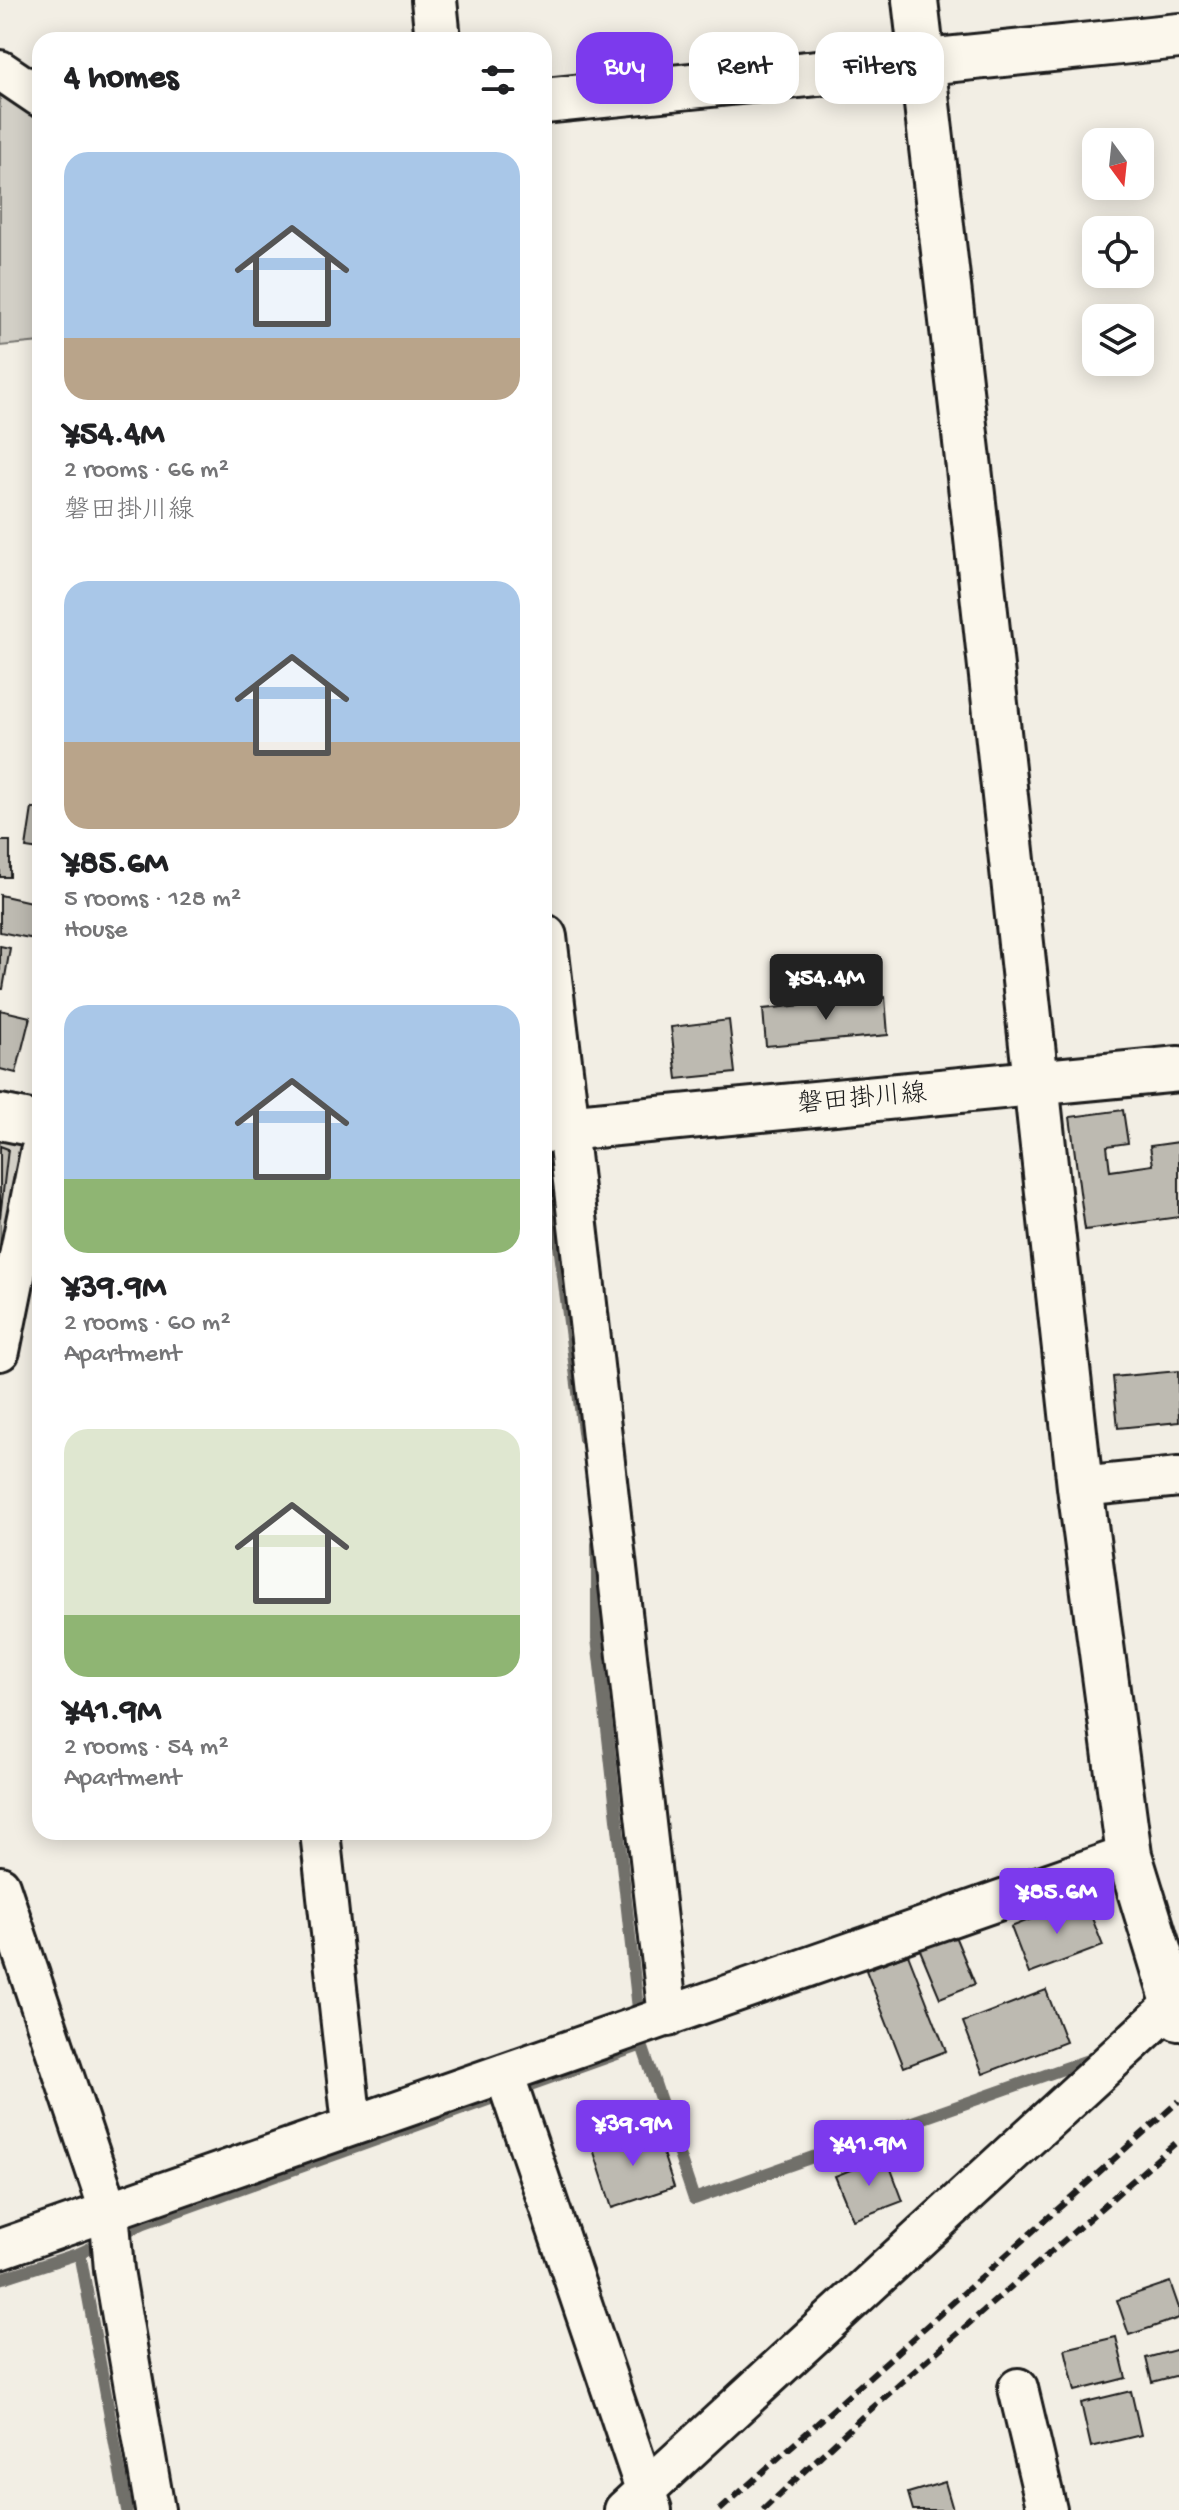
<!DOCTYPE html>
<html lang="en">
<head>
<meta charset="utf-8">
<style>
	body { margin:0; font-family:"Gochi Hand","Klee One",sans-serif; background:#f6f6f6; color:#202124; height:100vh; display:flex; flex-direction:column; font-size:30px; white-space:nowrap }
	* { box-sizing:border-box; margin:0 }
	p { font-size:26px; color:#757577 }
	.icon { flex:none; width:44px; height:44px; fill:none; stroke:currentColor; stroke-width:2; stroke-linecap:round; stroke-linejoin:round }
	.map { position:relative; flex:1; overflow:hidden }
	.drawer { position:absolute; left:32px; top:32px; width:520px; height:1808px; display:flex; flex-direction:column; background:#fff; border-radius:24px; box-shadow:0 4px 20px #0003 }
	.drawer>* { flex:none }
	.guide { position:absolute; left:576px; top:32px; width:482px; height:72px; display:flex; gap:16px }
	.needle { width:52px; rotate:165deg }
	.controls { position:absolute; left:1082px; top:128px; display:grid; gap:16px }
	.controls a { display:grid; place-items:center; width:72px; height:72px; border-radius:16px; background:#fff; box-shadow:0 4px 20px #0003; font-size:40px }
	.price { position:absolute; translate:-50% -68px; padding:0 18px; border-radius:8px; background:#7c3aed; color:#fff; font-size:26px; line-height:52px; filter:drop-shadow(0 2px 4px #0008) }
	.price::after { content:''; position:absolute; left:50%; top:48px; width:24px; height:18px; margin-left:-12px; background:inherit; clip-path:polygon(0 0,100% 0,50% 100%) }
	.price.selected { background:#222; color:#fff }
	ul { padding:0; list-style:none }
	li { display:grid; align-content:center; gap:16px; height:424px; padding:0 32px }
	li span { display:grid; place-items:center; height:248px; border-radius:24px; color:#555 }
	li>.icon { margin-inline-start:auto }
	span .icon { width:144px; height:144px; fill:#fffc; stroke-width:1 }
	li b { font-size:34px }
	h2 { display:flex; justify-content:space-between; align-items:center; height:96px; padding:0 32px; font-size:34px }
	.chip { padding:0 28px; border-radius:24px; background:#fff; box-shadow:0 4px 20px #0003; font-size:28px; line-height:72px }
	.chip.selected { background:#7c3aed; color:#fff }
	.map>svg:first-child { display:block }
	.green { fill:#d2cfc6; stroke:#777671; stroke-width:2 }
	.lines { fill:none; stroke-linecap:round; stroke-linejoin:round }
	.stream { stroke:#716f6b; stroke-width:12 }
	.building { fill:#bdbab1; stroke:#1c1c1c; stroke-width:2 }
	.minor-casing { stroke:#1c1c1c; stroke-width:44 }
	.tertiary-casing { stroke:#1c1c1c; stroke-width:50 }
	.secondary-casing { stroke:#1c1c1c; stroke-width:50 }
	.minor { stroke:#fbf7ec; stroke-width:38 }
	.tertiary { stroke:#fbf7ec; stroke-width:44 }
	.secondary { stroke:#fbf7ec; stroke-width:44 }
	.rail { stroke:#1c1c1c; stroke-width:6; stroke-dasharray:12 6; stroke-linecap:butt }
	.labels { text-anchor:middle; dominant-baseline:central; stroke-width:8; stroke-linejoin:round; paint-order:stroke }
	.street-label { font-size:26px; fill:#1c1c1c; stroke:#fbf7ec }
</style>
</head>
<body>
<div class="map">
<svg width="1179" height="2510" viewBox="0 0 1179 2510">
	<rect width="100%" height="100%" fill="#f2eee4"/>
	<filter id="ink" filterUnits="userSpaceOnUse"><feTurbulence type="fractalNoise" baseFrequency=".0125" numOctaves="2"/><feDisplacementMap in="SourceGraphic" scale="16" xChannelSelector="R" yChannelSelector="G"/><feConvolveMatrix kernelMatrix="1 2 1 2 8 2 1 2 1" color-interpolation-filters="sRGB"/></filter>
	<g filter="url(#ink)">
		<path class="green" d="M 0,85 L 40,110 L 40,342 L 0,346 Z
			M 0,1114 L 40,1124 L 0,1361 Z"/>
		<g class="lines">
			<path class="stream" d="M 545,1136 L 584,1439
				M 597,1544 L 597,1638 L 642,2045 L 694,2199 L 1094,2058
				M 80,2253 L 127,2510
				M 0,2279 L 80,2253 L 144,2223 L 642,2045"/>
		</g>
		<path class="building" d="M 32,808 L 40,810 L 40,850 L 26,848 Z
			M 0,841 L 10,841 L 10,877 L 0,877 Z
			M 0,895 L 40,904 L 39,940 L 0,932 Z
			M 0,946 L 10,948 L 3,989 L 0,989 Z
			M 885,997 L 888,1035 L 766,1046 L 763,1009 Z
			M 0,1010 L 30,1017 L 16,1073 L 0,1069 Z
			M 729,1020 L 735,1073 L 677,1079 L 671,1027 Z
			M 1123,1110 L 1128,1143 L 1107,1146 L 1110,1171 L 1153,1165 L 1150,1146 L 1179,1142 L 1179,1217 L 1085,1230 L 1070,1117 Z
			M 0,1146 L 8,1149 L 0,1218 Z
			M 1178,1371 L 1179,1422 L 1118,1428 L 1113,1377 Z
			M 1084,1898 L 1103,1946 L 1029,1974 L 1011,1927 Z
			M 955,1936 L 975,1984 L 940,1998 L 920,1950 Z
			M 908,1954 L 946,2051 L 904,2067 L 866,1970 Z
			M 1046,1990 L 1066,2042 L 983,2074 L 963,2022 Z
			M 655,2129 L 674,2187 L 612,2208 L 593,2149 Z
			M 886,2156 L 903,2201 L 853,2220 L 835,2176 Z
			M 1170,2282 L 1179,2308 L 1179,2318 L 1129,2335 L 1117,2300 Z
			M 1116,2337 L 1126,2378 L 1075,2391 L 1065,2349 Z
			M 1179,2349 L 1179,2375 L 1152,2382 L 1146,2358 Z
			M 1131,2391 L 1141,2435 L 1091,2447 L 1081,2403 Z
			M 945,2482 L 953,2510 L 913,2510 L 908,2493 Z"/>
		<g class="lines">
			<defs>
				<path id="minor" d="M 0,70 L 40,97
					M 567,1128 L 668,2017
					M 0,1351 L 40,1152
					M 1080,1487 L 1179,1477
					M 320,1832 L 352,2125
					M 0,1886 L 109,2210 L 114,2270 L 155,2510
					M 504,2073 L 652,2510
					M 0,2249 L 1129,1855
					M 1018,2388 L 1047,2510
					M 624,2510 L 1179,1999"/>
				<path id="tertiary" d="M 434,0 L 438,40
					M 915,0 L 976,529 L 1080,1487 L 1129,1855 L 1179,2018
					M 544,101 L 1179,36
					M 544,937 L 567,1128"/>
				<path id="secondary" d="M 0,1117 L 40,1125
					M 544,1130 L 1179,1069"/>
			</defs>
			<use href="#minor" class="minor-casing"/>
			<use href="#tertiary" class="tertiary-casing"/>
			<use href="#secondary" class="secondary-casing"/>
			<use href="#minor" class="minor"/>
			<use href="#tertiary" class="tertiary"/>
			<use href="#secondary" class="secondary"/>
			<path class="rail" d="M 720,2510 L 1179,2101
				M 763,2510 L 862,2417 L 1179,2140"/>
		</g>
	</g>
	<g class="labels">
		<g class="street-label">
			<text transform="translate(862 1101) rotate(-5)">磐田掛川線</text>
		</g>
	</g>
</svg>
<div class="controls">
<a><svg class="needle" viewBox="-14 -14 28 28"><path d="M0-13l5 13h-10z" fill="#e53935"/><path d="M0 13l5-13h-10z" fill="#757577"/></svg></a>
<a><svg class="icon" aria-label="locate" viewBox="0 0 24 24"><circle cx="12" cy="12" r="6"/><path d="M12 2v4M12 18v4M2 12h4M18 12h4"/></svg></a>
<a><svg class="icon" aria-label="layers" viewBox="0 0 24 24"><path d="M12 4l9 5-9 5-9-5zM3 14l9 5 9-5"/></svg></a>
</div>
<b class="price selected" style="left:826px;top:1022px">¥54.4M</b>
<b class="price" style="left:1057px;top:1936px">¥85.6M</b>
<b class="price" style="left:633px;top:2168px">¥39.9M</b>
<b class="price" style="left:869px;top:2188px">¥41.9M</b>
<div class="guide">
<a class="chip selected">Buy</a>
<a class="chip">Rent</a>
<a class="chip">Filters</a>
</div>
<section class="drawer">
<h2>4 homes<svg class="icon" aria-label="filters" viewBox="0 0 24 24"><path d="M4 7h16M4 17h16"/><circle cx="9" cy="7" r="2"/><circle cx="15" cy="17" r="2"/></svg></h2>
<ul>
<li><span style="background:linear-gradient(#a9c7e8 75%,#b9a48a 0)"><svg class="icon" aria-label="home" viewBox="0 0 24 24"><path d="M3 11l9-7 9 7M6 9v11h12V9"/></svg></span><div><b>¥54.4M</b><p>2 rooms · 66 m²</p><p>磐田掛川線</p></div></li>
<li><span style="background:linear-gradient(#a9c7e8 65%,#b9a48a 0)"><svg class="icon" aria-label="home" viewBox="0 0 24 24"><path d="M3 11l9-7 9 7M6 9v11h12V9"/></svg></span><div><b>¥85.6M</b><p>5 rooms · 128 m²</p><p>House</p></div></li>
<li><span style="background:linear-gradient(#a9c7e8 70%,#8fb573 0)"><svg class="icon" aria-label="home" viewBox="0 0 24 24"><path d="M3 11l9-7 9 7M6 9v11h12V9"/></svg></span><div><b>¥39.9M</b><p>2 rooms · 60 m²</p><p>Apartment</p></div></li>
<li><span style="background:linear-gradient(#dfe7d0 75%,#8fb573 0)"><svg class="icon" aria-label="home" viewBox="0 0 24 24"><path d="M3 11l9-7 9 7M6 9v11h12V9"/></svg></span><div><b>¥41.9M</b><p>2 rooms · 54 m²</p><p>Apartment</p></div></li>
</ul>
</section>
</div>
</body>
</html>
